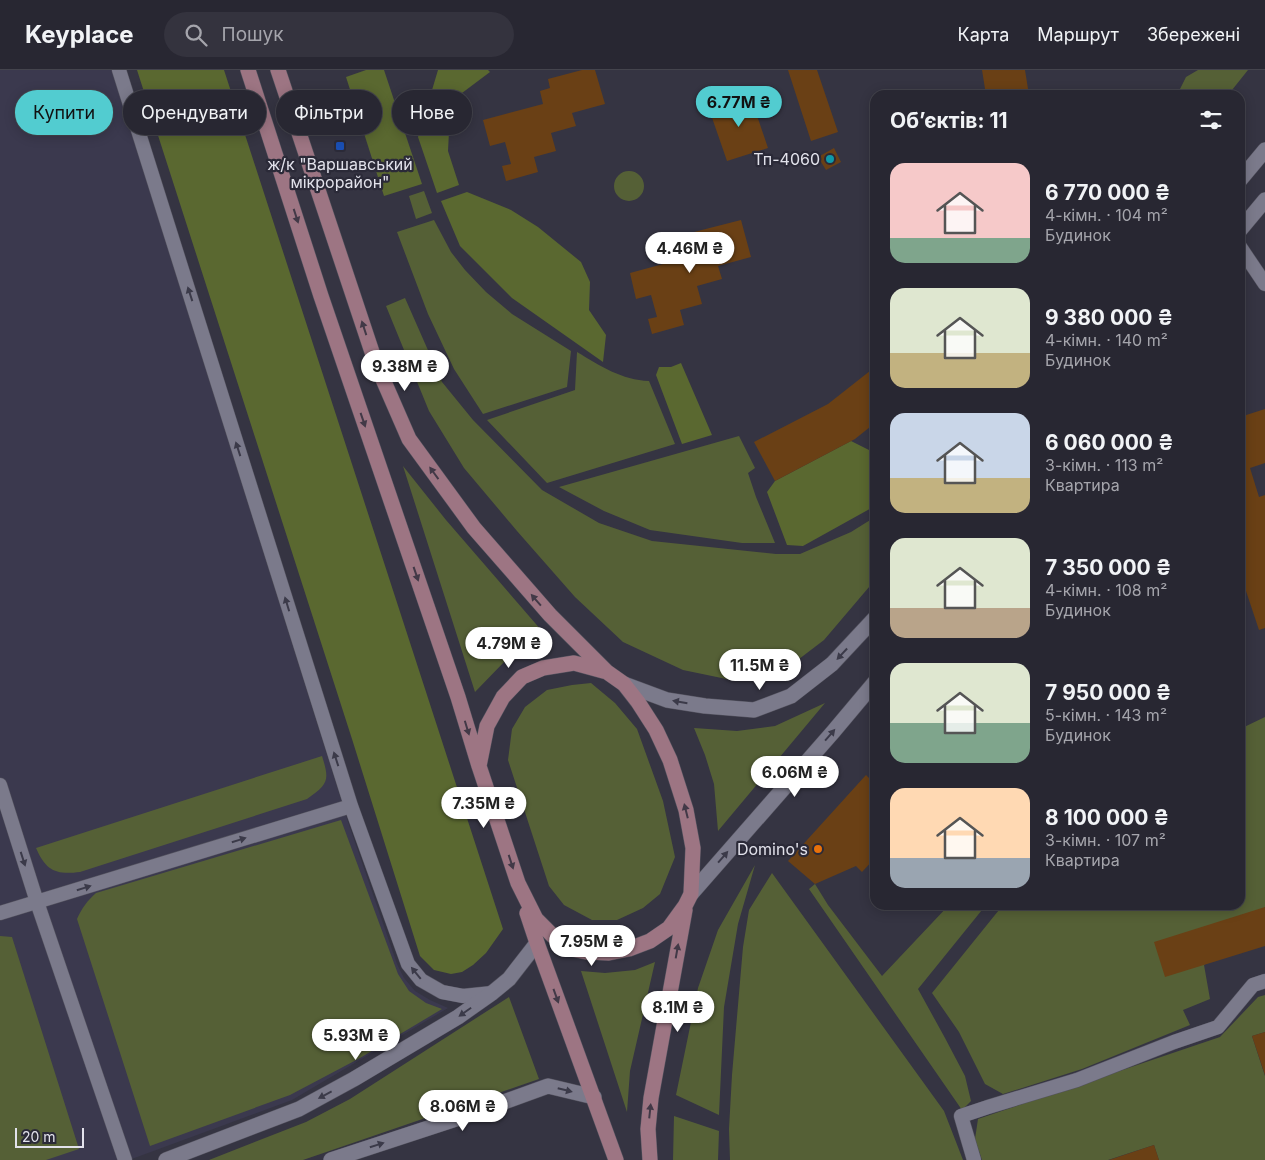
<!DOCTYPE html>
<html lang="uk">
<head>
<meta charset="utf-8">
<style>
	body { margin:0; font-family:Inter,sans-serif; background:#34333e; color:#f1f3f6; height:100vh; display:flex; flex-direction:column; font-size:19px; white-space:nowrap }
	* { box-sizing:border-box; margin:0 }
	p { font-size:16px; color:#a5a5ac }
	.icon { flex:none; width:28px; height:28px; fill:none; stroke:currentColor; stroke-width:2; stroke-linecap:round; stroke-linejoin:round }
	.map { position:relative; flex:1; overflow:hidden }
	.drawer { position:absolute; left:870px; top:20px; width:375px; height:820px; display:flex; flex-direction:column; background:#282732; border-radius:15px; box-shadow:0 2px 12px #0003,0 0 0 1px #44444d }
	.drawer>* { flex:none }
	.top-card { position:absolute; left:15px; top:20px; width:475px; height:45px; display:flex; gap:10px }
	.scale { position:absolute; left:15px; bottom:12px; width:69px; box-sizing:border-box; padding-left:5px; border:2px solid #e2e2eb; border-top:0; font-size:14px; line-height:18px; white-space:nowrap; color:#e2e2eb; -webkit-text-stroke:4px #2b2a38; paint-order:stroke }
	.price { position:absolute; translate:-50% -42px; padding:0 11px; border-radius:18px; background:#fff; color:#222; font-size:16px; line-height:32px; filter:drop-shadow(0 1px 2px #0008) }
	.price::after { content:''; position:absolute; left:50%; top:30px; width:15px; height:11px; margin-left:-8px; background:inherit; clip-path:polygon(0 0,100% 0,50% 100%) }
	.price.on { background:#52ccd0; color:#111 }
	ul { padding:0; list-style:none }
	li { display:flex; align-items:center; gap:15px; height:125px; padding:0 20px }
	li span { display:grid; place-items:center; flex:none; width:140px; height:100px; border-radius:15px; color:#555 }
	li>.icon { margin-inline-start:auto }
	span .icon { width:60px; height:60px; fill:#fffc; stroke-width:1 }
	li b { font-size:21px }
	h2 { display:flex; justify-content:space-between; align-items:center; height:60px; padding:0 20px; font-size:21px }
	.tag { padding:0 18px; border-radius:22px; background:#282732; box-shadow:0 2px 12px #0003,0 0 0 1px #44444d; font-size:18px; line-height:45px }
	.tag.on { background:#52ccd0; color:#111 }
	header { display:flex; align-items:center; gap:30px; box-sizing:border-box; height:70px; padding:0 25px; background:#282732; border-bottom:1px solid #44444d }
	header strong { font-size:24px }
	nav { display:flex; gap:28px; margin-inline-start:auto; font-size:18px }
	.search { width:350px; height:45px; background:#34333e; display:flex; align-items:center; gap:12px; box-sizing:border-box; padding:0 18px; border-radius:28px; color:#a5a5ac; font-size:19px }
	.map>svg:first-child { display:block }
	.built { fill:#3b394e }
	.green { fill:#556036 }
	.forest { fill:#5a6830 }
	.building { fill:#6a4015 }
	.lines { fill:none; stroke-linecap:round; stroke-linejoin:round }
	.service-casing { stroke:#54535f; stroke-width:15 }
	.minor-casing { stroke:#54535f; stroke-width:16 }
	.tertiary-casing { stroke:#54535f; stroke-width:16 }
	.secondary-casing { stroke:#54535f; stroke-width:16 }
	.service { stroke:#7b7a8b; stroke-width:14 }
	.minor { stroke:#7b7a8b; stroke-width:15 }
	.tertiary { stroke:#7b7a8b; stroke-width:15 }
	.secondary { stroke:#9d7583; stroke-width:15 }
	.oneway { fill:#423947 }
	.oneway2 { fill:#3b3a49 }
	.transit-dot { fill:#1a4fb4; stroke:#2b2a38; stroke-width:2 }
	.culture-dot { fill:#0f9aa8; stroke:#2b2a38; stroke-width:2 }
	.food-dot { fill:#e8710a; stroke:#2b2a38; stroke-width:2 }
	.labels { text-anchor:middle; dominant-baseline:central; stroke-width:4.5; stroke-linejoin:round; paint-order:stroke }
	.poi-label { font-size:16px; fill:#e2e2eb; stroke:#2b2a38; text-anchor:end }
</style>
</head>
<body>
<header>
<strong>Keyplace</strong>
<div class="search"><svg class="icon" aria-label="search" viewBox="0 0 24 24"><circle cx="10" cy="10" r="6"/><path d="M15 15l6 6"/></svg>Пошук</div>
<nav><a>Карта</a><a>Маршрут</a><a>Збережені</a></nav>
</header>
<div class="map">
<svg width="1265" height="1090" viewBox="0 0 1265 1090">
	<rect width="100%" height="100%" fill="#353442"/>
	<path class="built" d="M 0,0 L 112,0 L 348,752 L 397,894 L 404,908 L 415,921 L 430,930 L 448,938 L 292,1030 L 129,1090 L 0,1090 Z"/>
	<path class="green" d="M 1198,0 L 1248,0 L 1228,25 L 1183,25 L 1180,19 L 1186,7 Z
		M614 116a15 15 0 1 1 30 0a15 15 0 1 1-30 0Z
		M 424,121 L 432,143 L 416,149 L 409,126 Z
		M 434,150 L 451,182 L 465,200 L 486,222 L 512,244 L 571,281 L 567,317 L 483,344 L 454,299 L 428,244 L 397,162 Z
		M 405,228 L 442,312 L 473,350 L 542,420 L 599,453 L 652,471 L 776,484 L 800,484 L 851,462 L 875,447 L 875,510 L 824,570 L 782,602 L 736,611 L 683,600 L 623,572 L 575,527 L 517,461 L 464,398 L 429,341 L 386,236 Z
		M 577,282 C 600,296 622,310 649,311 L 675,374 L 547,413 L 487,350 L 575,320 Z
		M 739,366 L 755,398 L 748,403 L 756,427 L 775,473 L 742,473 L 650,460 L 604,441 L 559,417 Z
		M 403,396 L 446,450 L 548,568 L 526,576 L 505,591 L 475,622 Z
		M 591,613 L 615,633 L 637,659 L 663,731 L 675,787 L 660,824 L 643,838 L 617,850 L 592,850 L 564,835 L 549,816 L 508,690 L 512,659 L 525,637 L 547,620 L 572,615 Z
		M 825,633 L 718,761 L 714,714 L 705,685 L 694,658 L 737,661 L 775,656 Z
		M 1265,647 L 1265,837 L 1204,895 L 1210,929 L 1183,940 L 1190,955 L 1082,999 L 1003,1024 L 985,1014 L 959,962 L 932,923 L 1003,835 L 1240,835 L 1240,659 Z
		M 322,686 C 330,711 328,714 307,729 L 80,802 C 56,805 46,801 36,778 Z
		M 341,750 L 398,904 L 409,921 L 426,933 L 442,939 L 360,988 L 290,1025 L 150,1076 L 77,849 C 82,838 87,831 96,823 Z
		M 755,795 L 738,854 L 724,937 L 719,1045 L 676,1025 L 698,918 L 718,860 Z
		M 772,803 L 944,1041 L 963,1090 L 730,1090 L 729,1059 L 732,1005 L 743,877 L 749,840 Z
		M 815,814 L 828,835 L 882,906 L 949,835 L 986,835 L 918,919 L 945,968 L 965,1006 L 971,1031 L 962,1040 L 809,819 Z
		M 0,866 L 12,867 L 79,1079 L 46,1090 L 0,1090 Z
		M 655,892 L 630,1001 L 627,1042 L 581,901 L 605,903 L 635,900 Z
		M 1265,925 L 1265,962 L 1252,966 L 1265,1006 L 1265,1090 L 1159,1090 L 1154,1075 L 1108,1090 L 982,1090 L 975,1069 L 978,1049 L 1220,967 L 1258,927 Z
		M 509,927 L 539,1009 L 303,1090 L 209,1090 L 306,1052 L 350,1029 Z
		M 674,1046 L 719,1061 L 718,1090 L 673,1090 Z"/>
	<path class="forest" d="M 137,0 L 224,0 L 503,859 L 486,883 L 473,895 L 462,902 L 451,904 L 434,900 L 420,886 L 352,669 Z
		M 366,0 L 384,0 L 422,114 L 384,126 L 346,7 Z
		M 438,0 L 488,0 L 490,2 L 462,23 L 450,43 L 448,81 L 459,115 L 437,123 L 418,67 Z
		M 467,122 L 511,140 L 538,157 L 581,192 L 590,212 L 589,240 L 606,265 L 603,292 L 512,228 L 460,176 L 441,131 Z
		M 681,293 L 712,365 L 682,374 L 656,305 L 659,297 L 671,297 Z
		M 851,371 L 875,383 L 875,436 L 803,476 L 787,475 L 767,422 L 775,411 Z"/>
	<path class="building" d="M 582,0 L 595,0 L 605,34 L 572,43 L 576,56 L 551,63 L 556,81 L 534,87 L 538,102 L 506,111 L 502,96 L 511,94 L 505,72 L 490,76 L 483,50 L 543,34 L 540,21 L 550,18 L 548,9 Z
		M 788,0 L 817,0 L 838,62 L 811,71 Z
		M 982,0 L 1025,0 L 1029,25 L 986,25 Z
		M 750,25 L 768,78 L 727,91 L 709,39 Z
		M 834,78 L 841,92 L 826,100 L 818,87 Z
		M 741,150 L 751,187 L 718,196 L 722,209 L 697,216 L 702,234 L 680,240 L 684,255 L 652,264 L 648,249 L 657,247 L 651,225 L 636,229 L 630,203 L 689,187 L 686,174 L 696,172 L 694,162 Z
		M 875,297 L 875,353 L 855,369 L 775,411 L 754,372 L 828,334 Z
		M 1265,339 L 1265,393 L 1250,398 L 1259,427 L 1265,425 L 1265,558 L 1259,560 L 1240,503 L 1240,347 Z
		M 866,705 L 875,714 L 875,788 L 862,802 L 856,796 L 815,814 L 788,791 Z
		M 1265,837 L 1265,876 L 1165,907 L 1154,872 Z
		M 1265,962 L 1265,1005 L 1252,966 Z
		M 1154,1075 L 1159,1090 L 1109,1090 Z"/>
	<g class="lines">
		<defs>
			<path id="service" d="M 119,0 L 351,736 L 408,894 L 421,910 L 442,922 L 463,926 L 492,923
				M 1240,177 L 1265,214
				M 0,715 L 37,832 L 125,1090
				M 0,843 L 351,736
				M 974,1090 L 961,1046 L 988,1037 L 1077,1010 L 1174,972 L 1218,957 L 1253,915 L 1265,911"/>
			<path id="minor" d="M 166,1090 L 299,1039 L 354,1009 L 458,947 L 492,923 L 509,909 L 537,873
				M 331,1090 L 465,1046 L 548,1016 L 594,1027"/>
			<path id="tertiary" d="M 1240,110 L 1265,80
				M 1240,160 L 1265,130
				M 624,614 L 667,630 L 705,636 L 754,640 L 791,626 L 832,594 L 875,548
				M 691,824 L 833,662 L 875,612"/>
			<path id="secondary" d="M 248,0 L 321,226 L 458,627 L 479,696 L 518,813 L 536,849 L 553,866 L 572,879 L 586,882 L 609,883 L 629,879 L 650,871 L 669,858 L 685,836 L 691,824 L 693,778 L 686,740 L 670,690 L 656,660 L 638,632 L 624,614 L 607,602 L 574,593 L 543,598 L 522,607 L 503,627 L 487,656 L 479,696
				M 278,0 L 375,291 L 409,369 L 474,458 L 550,545 L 606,601
				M 527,843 L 537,873 L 616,1090
				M 650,1090 L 648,1059 L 651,1028 L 685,840"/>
		</defs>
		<use href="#service" class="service-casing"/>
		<use href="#minor" class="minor-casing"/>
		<use href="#tertiary" class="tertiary-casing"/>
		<use href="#secondary" class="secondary-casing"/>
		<use href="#service" class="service"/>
		<use href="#minor" class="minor"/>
		<use href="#tertiary" class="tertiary"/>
		<use href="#secondary" class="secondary"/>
	</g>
	<defs><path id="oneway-solid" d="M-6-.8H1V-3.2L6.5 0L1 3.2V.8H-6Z" transform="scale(1.25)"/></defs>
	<g class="oneway">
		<use href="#oneway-solid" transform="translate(296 146) rotate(72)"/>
		<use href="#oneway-solid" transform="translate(364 258) rotate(-108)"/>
		<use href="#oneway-solid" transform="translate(363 350) rotate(71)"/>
		<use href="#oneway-solid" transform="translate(434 403) rotate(-126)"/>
		<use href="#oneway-solid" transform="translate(416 504) rotate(71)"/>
		<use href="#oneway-solid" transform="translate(536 530) rotate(-131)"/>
		<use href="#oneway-solid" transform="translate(467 658) rotate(73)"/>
		<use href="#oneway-solid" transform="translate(686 741) rotate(-104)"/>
		<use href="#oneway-solid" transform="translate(511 792) rotate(72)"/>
		<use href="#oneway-solid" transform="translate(677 881) rotate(-80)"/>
		<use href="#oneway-solid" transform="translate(556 926) rotate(70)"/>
		<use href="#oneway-solid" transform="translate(650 1041) rotate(-84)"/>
	</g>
	<g class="oneway2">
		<use href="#oneway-solid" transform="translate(190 224) rotate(-108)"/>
		<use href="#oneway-solid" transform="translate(238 379) rotate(-108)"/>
		<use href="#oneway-solid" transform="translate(287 534) rotate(-107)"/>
		<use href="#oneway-solid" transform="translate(842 584) rotate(133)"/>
		<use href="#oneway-solid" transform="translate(680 632) rotate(-170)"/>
		<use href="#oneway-solid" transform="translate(830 665) rotate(-49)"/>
		<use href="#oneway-solid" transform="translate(336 689) rotate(-108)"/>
		<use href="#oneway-solid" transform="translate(239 770) rotate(-17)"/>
		<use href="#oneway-solid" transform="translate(723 787) rotate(-49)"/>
		<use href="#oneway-solid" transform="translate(23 789) rotate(72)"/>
		<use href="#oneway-solid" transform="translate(84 818) rotate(-17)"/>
		<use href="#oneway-solid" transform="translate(416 903) rotate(-129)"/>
		<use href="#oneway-solid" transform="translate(465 942) rotate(145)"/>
		<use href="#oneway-solid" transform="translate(565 1020) rotate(14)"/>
		<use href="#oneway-solid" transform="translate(325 1025) rotate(152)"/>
		<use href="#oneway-solid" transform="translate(377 1075) rotate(-18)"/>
	</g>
	<rect class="transit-dot" x="335" y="71" width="10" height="10" rx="2.5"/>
	<circle class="culture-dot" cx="830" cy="89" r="5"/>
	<circle class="food-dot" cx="818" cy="779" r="5"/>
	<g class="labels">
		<g class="poi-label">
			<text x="820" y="89">Тп-4060</text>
			<text x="340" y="94" text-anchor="middle">ж/к "Варшавський<tspan x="340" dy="18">мікрорайон"</tspan></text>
			<text x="808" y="779">Domino's</text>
		</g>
	</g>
</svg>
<div class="scale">20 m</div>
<b class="price on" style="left:739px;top:58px">6.77M ₴</b>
<b class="price" style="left:690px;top:204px">4.46M ₴</b>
<b class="price" style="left:405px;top:322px">9.38M ₴</b>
<b class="price" style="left:509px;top:599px">4.79M ₴</b>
<b class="price" style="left:760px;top:621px">11.5M ₴</b>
<b class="price" style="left:795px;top:728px">6.06M ₴</b>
<b class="price" style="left:484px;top:759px">7.35M ₴</b>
<b class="price" style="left:592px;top:897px">7.95M ₴</b>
<b class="price" style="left:678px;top:963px">8.1M ₴</b>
<b class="price" style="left:356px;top:991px">5.93M ₴</b>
<b class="price" style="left:463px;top:1062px">8.06M ₴</b>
<div class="top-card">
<a class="tag on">Купити</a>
<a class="tag">Орендувати</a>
<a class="tag">Фільтри</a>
<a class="tag">Нове</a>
</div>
<section class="drawer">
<h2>Об’єктів: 11<svg class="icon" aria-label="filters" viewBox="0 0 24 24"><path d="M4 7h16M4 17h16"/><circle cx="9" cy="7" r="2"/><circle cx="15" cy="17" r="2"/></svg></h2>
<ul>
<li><span style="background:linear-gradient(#f6c9c9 75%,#7fa58c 0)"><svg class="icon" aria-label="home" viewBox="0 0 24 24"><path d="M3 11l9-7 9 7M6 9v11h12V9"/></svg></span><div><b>6 770 000 ₴</b><p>4-кімн. · 104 m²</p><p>Будинок</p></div></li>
<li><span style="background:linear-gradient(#dfe7d0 65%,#c2b280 0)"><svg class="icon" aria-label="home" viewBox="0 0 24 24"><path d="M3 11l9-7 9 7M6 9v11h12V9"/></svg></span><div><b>9 380 000 ₴</b><p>4-кімн. · 140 m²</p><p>Будинок</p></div></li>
<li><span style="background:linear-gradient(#c9d6e8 65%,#c2b280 0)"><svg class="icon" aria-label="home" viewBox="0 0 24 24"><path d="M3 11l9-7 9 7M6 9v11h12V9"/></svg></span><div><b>6 060 000 ₴</b><p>3-кімн. · 113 m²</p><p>Квартира</p></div></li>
<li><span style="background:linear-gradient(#dfe7d0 70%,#b9a48a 0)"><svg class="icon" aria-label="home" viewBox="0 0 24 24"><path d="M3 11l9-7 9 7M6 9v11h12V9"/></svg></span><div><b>7 350 000 ₴</b><p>4-кімн. · 108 m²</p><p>Будинок</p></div></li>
<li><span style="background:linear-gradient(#dfe7d0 60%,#7fa58c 0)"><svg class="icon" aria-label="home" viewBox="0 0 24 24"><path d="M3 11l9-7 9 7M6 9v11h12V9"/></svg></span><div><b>7 950 000 ₴</b><p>5-кімн. · 143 m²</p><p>Будинок</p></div></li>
<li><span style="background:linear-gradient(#ffd9b3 70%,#9aa5b1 0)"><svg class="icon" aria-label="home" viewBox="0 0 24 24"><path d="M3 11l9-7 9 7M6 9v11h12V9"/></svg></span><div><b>8 100 000 ₴</b><p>3-кімн. · 107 m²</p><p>Квартира</p></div></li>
</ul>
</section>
</div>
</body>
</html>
